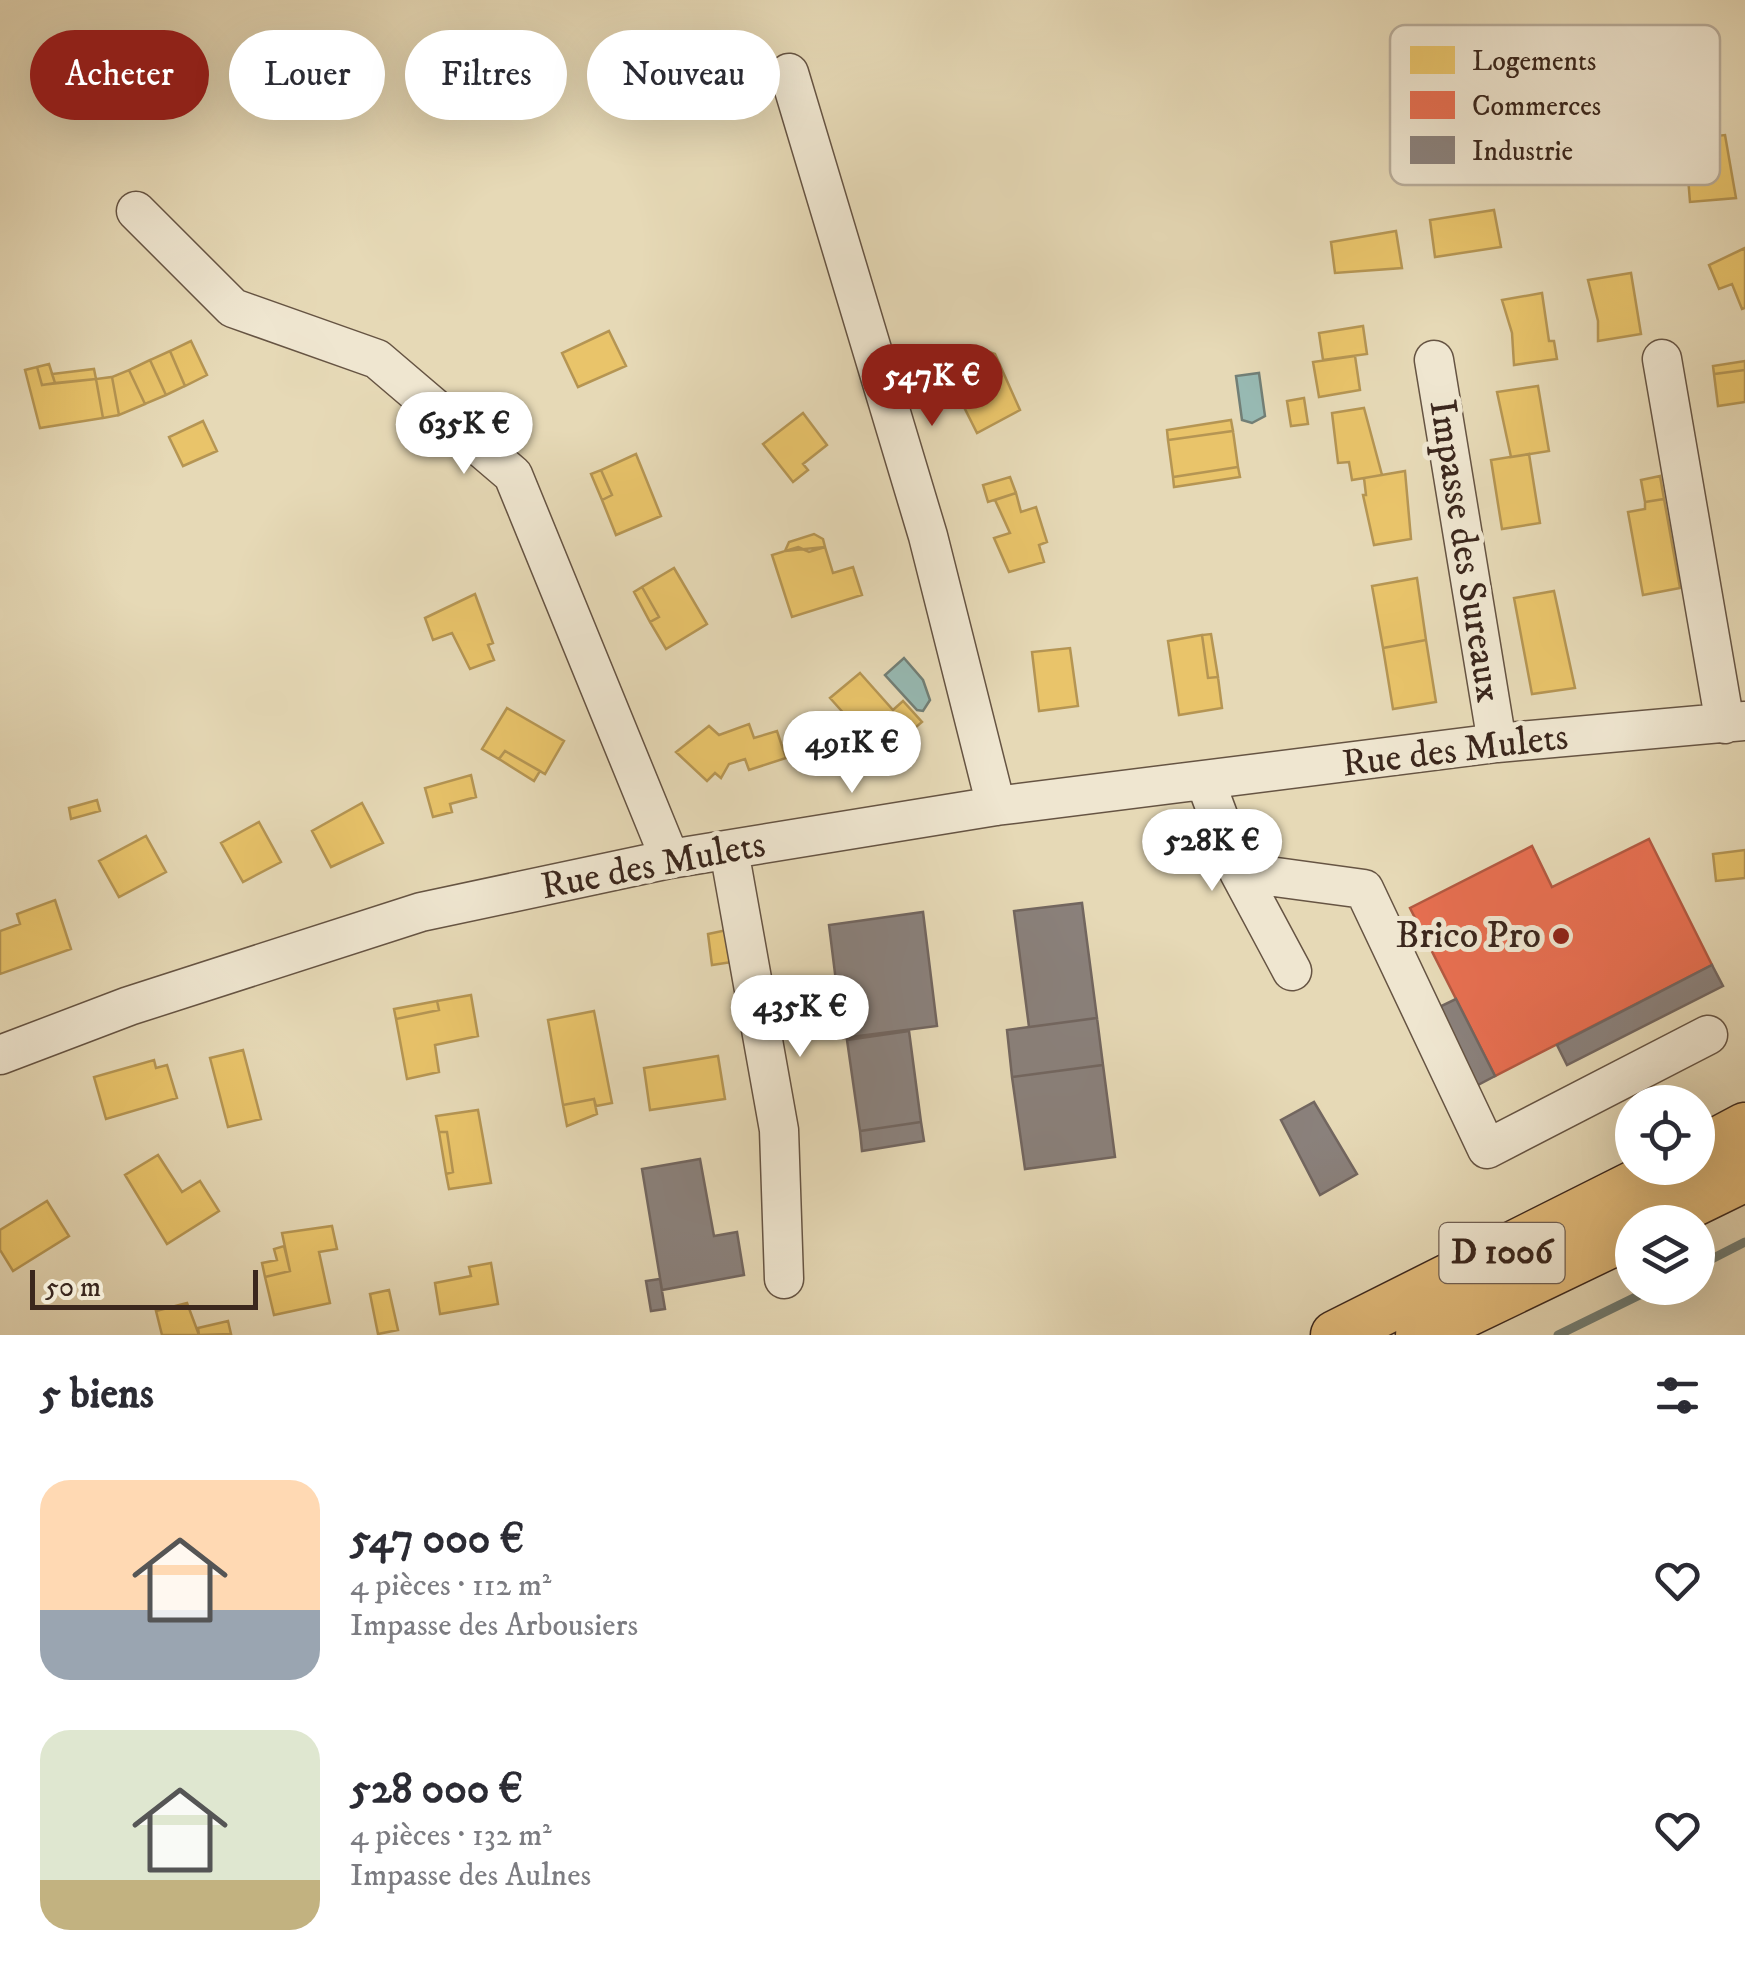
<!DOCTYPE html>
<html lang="fr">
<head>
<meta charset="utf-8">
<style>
	body { margin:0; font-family:"IM FELL DW Pica",serif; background:#f2f2f3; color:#2b2b33; height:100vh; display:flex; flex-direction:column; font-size:38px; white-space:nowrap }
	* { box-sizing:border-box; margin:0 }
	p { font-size:32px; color:#7c7c81 }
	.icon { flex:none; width:55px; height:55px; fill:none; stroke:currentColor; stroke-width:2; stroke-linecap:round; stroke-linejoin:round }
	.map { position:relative; height:1335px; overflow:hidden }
	.sheet { display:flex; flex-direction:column; background:#fff; flex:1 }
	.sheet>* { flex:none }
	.banner { position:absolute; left:30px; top:30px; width:1000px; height:90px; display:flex; gap:20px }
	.tools { position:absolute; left:1615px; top:1085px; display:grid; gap:20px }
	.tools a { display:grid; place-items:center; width:100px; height:100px; border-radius:50%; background:#fff; box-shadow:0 10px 40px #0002; font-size:50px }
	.scale { position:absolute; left:30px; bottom:25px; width:228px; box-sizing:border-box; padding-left:10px; border:5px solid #3b271d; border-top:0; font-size:28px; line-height:35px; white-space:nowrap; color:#3b271d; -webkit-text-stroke:8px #efe6d0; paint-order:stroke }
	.price { position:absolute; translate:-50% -85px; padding:0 22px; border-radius:35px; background:#fff; color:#222; font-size:32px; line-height:65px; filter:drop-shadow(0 2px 5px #0008) }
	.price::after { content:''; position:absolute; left:50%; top:60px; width:30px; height:22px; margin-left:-15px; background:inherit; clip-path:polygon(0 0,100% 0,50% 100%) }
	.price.selected { background:#8f2418; color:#fff }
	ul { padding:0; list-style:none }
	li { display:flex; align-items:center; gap:30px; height:250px; padding:0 40px }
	li span { display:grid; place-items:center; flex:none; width:280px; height:200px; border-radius:30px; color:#555 }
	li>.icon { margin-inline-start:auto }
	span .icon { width:120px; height:120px; fill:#fffc; stroke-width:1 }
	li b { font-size:42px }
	h2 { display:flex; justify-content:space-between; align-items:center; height:120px; padding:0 40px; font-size:42px }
	.pill { padding:0 35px; border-radius:45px; background:#fff; box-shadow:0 10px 40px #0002; font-size:35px; line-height:90px }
	.pill.selected { background:#8f2418; color:#fff }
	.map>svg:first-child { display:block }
	.water { fill:#97b9b2; stroke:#727f76; stroke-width:2.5 }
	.homes { fill:#e9c46a; stroke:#b59553; stroke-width:2.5 }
	.shops { fill:#e76f51; stroke:#b35941; stroke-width:2.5 }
	.industry { fill:#8a817c; stroke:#726660; stroke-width:2.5 }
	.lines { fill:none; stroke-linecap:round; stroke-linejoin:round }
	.stream { stroke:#727f76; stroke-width:9 }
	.minor-casing { stroke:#665443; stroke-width:41 }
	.major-casing { stroke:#3b271d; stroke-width:51 }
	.minor { stroke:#efe6d0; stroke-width:38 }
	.major { stroke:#e3bc7b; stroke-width:48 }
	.poi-dot { fill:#8f2418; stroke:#efe6d0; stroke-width:4 }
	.labels { text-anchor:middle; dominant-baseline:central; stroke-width:10; stroke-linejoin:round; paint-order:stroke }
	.shield { fill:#efe6d0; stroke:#716053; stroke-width:2.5 }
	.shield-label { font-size:35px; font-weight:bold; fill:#3b271d }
	.street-label { font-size:38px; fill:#3b271d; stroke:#efe6d0 }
	.poi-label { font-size:38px; fill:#3b271d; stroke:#efe6d0; text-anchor:end }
	.key { fill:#efe6d0; stroke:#b9ad9a; stroke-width:2.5 }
	.key-label { font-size:28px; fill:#3b271d }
</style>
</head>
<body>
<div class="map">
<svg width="1745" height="1335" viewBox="0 0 1745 1335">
	<rect width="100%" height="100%" fill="#e6d9b6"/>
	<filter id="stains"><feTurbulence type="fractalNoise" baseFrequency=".002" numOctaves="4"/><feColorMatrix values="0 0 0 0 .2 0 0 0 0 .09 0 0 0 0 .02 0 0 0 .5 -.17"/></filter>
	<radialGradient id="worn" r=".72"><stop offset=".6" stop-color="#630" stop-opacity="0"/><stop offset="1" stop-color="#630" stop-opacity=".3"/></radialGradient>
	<path class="water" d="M 1259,373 L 1265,416 L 1252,423 L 1242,420 L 1236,376 Z
		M 904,658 L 923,680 L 930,700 L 923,711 L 917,710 L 885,675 Z"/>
	<path class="homes" d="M 1725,135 L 1736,198 L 1690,202 L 1685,139 Z
		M 1494,210 L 1501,247 L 1435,257 L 1430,220 Z
		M 1396,231 L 1402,268 L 1335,273 L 1331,242 Z
		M 1745,248 L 1745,308 L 1742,309 L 1732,284 L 1719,289 L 1709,265 Z
		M 1631,273 L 1641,334 L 1598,341 L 1598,321 L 1588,280 Z
		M 1542,293 L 1549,341 L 1554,341 L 1557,359 L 1514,365 L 1512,333 L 1502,300 Z
		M 1363,326 L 1367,354 L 1323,360 L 1319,333 Z
		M 609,331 L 626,366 L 578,387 L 562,353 Z
		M 191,341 L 207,375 L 185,386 L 170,351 Z
		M 984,350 L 995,354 L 1020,410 L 977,433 L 961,401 L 970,397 L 964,386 L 959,388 L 949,368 Z
		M 170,351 L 185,386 L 166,395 L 150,360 Z
		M 1355,356 L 1360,390 L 1319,397 L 1313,362 Z
		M 150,360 L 166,395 L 145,404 L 129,370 Z
		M 1745,361 L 1745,370 L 1714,374 L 1713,366 Z
		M 49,364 L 55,383 L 42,385 L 37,367 Z
		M 37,367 L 42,385 L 96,379 L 103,418 L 40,428 L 25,370 Z
		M 94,369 L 96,379 L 55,383 L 52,374 Z
		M 129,370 L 145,404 L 119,415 L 112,377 Z
		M 1745,370 L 1745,402 L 1718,406 L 1714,374 Z
		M 112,377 L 119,415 L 103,418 L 96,379 Z
		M 1538,386 L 1549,451 L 1511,457 L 1497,392 Z
		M 1304,398 L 1308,424 L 1291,426 L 1287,401 Z
		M 1364,408 L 1382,475 L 1352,480 L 1349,462 L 1338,463 L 1332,413 Z
		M 803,413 L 827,445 L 803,464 L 808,470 L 793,482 L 763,444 Z
		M 1231,420 L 1233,431 L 1168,440 L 1167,430 Z
		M 203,421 L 217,451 L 183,466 L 169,437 Z
		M 1233,431 L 1238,467 L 1173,477 L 1168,440 Z
		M 636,454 L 661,516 L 616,535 L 602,500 L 612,495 L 601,470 Z
		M 1529,454 L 1540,523 L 1502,529 L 1491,460 Z
		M 1238,467 L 1240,477 L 1174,487 L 1173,477 Z
		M 601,470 L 612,495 L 602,500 L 591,474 Z
		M 1405,471 L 1411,539 L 1374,545 L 1363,495 L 1366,495 L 1364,478 Z
		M 1660,476 L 1664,499 L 1645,502 L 1641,480 Z
		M 1010,477 L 1016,493 L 988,502 L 983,485 Z
		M 1016,493 L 1021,512 L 1036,507 L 1047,542 L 1039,545 L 1044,562 L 1009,572 L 994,538 L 1010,533 L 995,500 Z
		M 1664,499 L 1680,588 L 1643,595 L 1628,512 L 1645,509 L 1645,502 Z
		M 814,534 L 823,539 L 825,547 L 785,551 L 789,542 Z
		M 798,547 L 809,552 L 825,547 L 833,573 L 853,567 L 862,595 L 792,617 L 772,555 Z
		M 674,568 L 707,624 L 666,649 L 650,622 L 659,617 L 642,587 Z
		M 1417,578 L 1426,640 L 1383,648 L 1372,586 Z
		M 642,587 L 659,617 L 650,622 L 634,592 Z
		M 1554,591 L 1575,688 L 1532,694 L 1514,598 Z
		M 475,594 L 493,643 L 488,645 L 494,660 L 470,669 L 452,633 L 433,640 L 425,618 Z
		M 1211,634 L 1218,677 L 1208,678 L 1202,635 Z
		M 1202,635 L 1208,678 L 1218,677 L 1222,708 L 1179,715 L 1168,641 Z
		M 1426,640 L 1436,702 L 1393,709 L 1383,648 Z
		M 1070,648 L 1078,706 L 1039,711 L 1032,652 Z
		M 860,673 L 893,710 L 903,701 L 922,722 L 882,756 L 830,698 Z
		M 507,708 L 564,741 L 545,774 L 505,751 L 499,759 L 482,749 Z
		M 749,724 L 754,738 L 777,731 L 786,758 L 749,770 L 745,759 L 729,764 L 721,778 L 715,773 L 707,781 L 676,752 L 709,726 L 719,735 Z
		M 505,751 L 540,771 L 534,781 L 499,759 Z
		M 471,775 L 476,797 L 450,804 L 452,812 L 433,817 L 425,788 Z
		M 97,800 L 100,811 L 71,819 L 69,808 Z
		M 362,803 L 383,843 L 331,867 L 312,831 Z
		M 259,822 L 281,862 L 243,882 L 221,843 Z
		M 146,836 L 166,872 L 119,897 L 99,861 Z
		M 1745,850 L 1745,878 L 1716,881 L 1713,854 Z
		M 55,900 L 71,949 L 0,974 L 0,931 L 20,924 L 17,914 Z
		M 727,930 L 732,962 L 712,965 L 708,934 Z
		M 471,995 L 478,1036 L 435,1045 L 439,1072 L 407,1079 L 396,1019 L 439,1010 L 437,1001 Z
		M 437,1001 L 439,1010 L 396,1019 L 394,1009 Z
		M 594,1011 L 612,1103 L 596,1106 L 594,1099 L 563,1105 L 548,1020 Z
		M 243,1050 L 261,1119 L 228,1127 L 210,1058 Z
		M 718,1056 L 725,1099 L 650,1110 L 644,1068 Z
		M 154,1060 L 156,1068 L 167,1065 L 177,1098 L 106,1119 L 94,1077 Z
		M 594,1099 L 597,1114 L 567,1126 L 563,1105 Z
		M 478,1110 L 491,1183 L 449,1189 L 446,1174 L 453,1172 L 447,1132 L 439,1132 L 436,1116 Z
		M 439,1132 L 447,1132 L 453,1172 L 446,1174 Z
		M 158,1155 L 182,1192 L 200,1181 L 219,1211 L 167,1244 L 125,1175 Z
		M 47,1201 L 69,1236 L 13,1271 L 0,1250 L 0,1230 Z
		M 332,1226 L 337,1249 L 319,1252 L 330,1303 L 274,1315 L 265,1277 L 290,1271 L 282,1233 Z
		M 284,1246 L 290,1271 L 265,1277 L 262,1263 L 277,1260 L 274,1249 Z
		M 491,1263 L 498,1304 L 440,1314 L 435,1283 L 471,1276 L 469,1267 Z
		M 389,1290 L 398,1330 L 378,1334 L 370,1294 Z
		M 187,1303 L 199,1335 L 162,1335 L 156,1311 Z
		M 228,1321 L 231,1334 L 199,1335 L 198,1328 Z"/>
	<path class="shops" d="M 1649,839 L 1712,965 L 1495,1076 L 1410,908 L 1532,846 L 1552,887 Z"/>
	<path class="industry" d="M 1082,903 L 1097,1018 L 1029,1027 L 1014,911 Z
		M 923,912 L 937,1026 L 843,1038 L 829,925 Z
		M 1712,965 L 1723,986 L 1567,1065 L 1557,1045 Z
		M 1456,999 L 1495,1076 L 1474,1087 L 1435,1009 Z
		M 1097,1018 L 1103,1065 L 1012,1077 L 1007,1030 Z
		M 909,1031 L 921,1122 L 860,1131 L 847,1040 Z
		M 1103,1065 L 1115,1157 L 1025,1169 L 1012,1077 Z
		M 1314,1102 L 1357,1174 L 1320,1195 L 1281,1120 Z
		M 921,1122 L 924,1141 L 862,1151 L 860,1131 Z
		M 700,1159 L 714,1236 L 737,1232 L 744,1275 L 662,1290 L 642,1169 Z
		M 660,1279 L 665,1309 L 651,1311 L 646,1281 Z"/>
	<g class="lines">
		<path class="stream" d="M 1698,1266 L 1745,1242
			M 1558,1335 L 1654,1288"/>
		<defs>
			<path id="minor" d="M 789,73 L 928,536 L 996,806
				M 136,211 L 233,308 L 377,359 L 513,475 L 670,859
				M 1662,359 L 1725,724
				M 1434,360 L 1497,743
				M 1206,783 L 1239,872 L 1292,971
				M 729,850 L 779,1130 L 784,1279
				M 1239,872 L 1364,889 L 1487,1149 L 1708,1035
				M 0,1055 L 129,1006 L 421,912 L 670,859 L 996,806 L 1497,743 L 1745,721"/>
			<path id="major" d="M 1698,1152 L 1745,1127
				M 1653,1222 L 1745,1177
				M 1335,1335 L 1668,1168
				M 1420,1335 L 1632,1233"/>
		</defs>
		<use href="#minor" class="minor-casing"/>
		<use href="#major" class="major-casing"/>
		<use href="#minor" class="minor"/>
		<use href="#major" class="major"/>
	</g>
	<circle class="poi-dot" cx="1561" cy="936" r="10"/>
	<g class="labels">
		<rect class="shield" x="1439.5" y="1223" width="125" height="60" rx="8"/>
		<g class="shield-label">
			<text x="1502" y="1253">D 1006</text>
		</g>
		<g class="street-label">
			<text transform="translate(1465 551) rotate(81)">Impasse des Sureaux</text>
			<text transform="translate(1455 751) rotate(-7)">Rue des Mulets</text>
			<text transform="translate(653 866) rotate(-11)">Rue des Mulets</text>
		</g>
		<g class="poi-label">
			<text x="1541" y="936">Brico Pro</text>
		</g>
	</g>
	<rect x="1390" y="25" width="330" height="160" rx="15" class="key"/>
	<rect x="1410" y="46" width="45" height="28" fill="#e9c46a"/>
	<rect x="1410" y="91" width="45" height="28" fill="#e76f51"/>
	<rect x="1410" y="136" width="45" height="28" fill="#8a817c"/>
	<g class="key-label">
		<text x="1472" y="70">Logements</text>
		<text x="1472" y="115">Commerces</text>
		<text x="1472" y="160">Industrie</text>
	</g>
	<rect width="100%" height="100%" filter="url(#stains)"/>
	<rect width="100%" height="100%" fill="url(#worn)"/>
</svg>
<div class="tools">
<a><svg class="icon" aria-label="locate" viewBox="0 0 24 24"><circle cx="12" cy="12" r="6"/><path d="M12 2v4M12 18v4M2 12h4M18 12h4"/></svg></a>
<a><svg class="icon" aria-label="layers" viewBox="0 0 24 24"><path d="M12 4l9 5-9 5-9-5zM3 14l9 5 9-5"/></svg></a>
</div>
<div class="scale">50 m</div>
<b class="price selected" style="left:932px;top:429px">547K €</b>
<b class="price" style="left:464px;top:477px">635K €</b>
<b class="price" style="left:852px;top:796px">491K €</b>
<b class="price" style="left:1212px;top:894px">528K €</b>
<b class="price" style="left:800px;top:1060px">435K €</b>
<div class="banner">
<a class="pill selected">Acheter</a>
<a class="pill">Louer</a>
<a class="pill">Filtres</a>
<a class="pill">Nouveau</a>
</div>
</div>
<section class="sheet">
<h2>5 biens<svg class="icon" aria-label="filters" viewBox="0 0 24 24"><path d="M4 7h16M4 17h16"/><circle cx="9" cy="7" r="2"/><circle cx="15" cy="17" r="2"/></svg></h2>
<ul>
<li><span style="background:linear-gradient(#ffd9b3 65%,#9aa5b1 0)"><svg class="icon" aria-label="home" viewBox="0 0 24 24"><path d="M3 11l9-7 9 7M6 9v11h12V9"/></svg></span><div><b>547 000 €</b><p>4 pièces · 112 m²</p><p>Impasse des Arbousiers</p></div><svg class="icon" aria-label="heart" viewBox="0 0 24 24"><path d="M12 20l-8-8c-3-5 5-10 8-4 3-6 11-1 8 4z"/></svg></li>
<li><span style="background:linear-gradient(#dfe7d0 75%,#c2b280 0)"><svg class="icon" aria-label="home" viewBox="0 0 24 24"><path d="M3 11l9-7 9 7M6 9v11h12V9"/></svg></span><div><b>528 000 €</b><p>4 pièces · 132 m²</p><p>Impasse des Aulnes</p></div><svg class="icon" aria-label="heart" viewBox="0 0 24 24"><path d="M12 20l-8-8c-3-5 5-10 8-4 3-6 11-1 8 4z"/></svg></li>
</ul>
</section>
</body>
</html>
